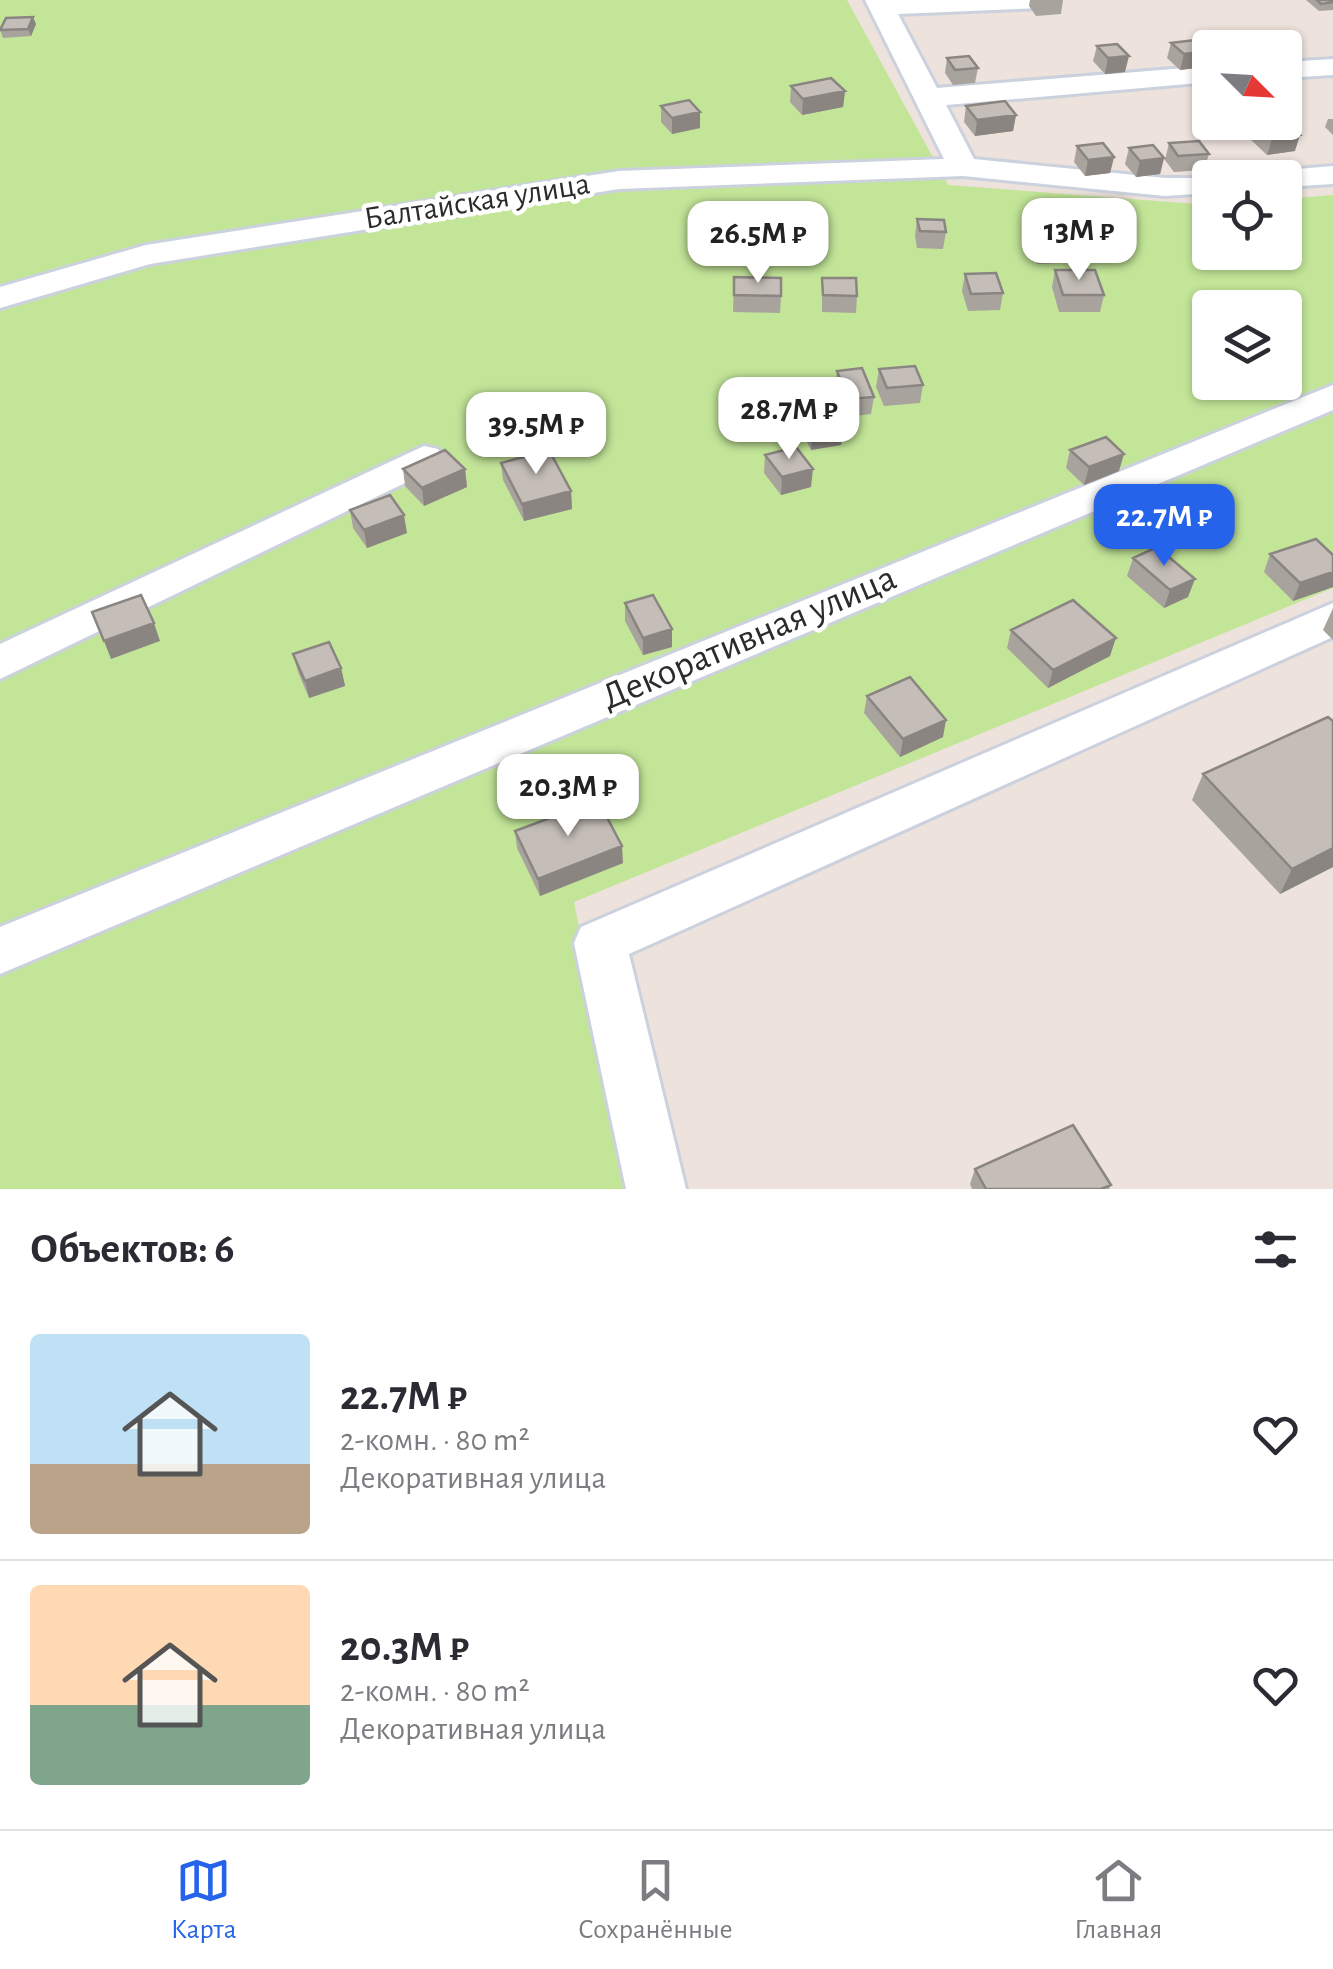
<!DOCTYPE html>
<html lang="ru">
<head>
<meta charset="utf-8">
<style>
	body { margin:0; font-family:"Alegreya Sans",sans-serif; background:#f7f7f7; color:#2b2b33; height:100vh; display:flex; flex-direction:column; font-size:38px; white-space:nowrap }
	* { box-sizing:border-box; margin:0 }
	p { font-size:32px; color:#7c7c81 }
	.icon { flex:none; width:55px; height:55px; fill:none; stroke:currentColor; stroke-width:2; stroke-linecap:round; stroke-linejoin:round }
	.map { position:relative; height:1189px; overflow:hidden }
	.details { display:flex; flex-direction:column; background:#fff; flex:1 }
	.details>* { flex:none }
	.needle { width:65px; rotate:114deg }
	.fabs { position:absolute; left:1192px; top:30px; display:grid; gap:20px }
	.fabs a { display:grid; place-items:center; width:110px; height:110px; border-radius:10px; background:#fff; box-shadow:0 2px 8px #0004; font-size:50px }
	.price { position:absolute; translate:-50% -85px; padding:0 22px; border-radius:20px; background:#fff; color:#222; font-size:32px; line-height:65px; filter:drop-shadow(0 2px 5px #0008) }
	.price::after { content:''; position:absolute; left:50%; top:60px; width:30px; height:22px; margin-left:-15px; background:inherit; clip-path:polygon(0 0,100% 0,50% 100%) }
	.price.current { background:#2563eb; color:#fff }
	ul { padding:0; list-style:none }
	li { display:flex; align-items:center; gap:30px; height:250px; padding:0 30px }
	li+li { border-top:2px solid #e1e1e2 }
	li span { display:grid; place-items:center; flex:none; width:280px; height:200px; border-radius:10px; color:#555 }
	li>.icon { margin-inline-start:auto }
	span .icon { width:120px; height:120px; fill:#fffc; stroke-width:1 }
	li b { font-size:42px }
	h2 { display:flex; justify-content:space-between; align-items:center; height:120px; padding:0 30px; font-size:42px }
	.dock { display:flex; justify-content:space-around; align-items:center; height:140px; border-top:2px solid #e1e1e2; background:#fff; font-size:28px; color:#7c7c81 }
	.dock a { display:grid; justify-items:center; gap:5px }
	.dock .current { color:#2563eb }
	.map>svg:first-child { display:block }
	.green { fill:#c2e598; fill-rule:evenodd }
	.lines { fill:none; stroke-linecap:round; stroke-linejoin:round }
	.minor-casing { stroke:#cbd2dd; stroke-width:6 }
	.minor { fill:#fff; fill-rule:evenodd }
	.wall { fill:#a9a39e }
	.shaded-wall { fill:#8a8581 }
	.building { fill:#c5beb8; stroke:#8a8581; stroke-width:2.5 }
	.labels { text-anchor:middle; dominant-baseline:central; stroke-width:9; stroke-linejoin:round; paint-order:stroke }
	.far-street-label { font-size:32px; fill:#2b2b2b; stroke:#fff }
	.street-label { font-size:38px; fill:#2b2b2b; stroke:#fff }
</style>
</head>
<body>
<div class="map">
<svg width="1333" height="1189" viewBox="0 0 1333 1189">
	<rect width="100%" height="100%" fill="#ede2dc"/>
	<path class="green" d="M 0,0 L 847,0 L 948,185 L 1210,205 L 1210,252 L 1285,252 L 1285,199 L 1333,195 L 1333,588 L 574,902 L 631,1189 L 0,1189 ZM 1210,308 L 1285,308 L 1285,382 L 1210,382 Z"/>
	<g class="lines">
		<defs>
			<path id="minor" d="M 865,0 L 1056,0 L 1043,8 L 898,14 L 937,88 L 1210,66 L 1210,82 L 946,105 L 974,159 L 1165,178 L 1221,178 L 1210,178 L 1210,193 L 1165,196 L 963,176 L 619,189 L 150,264 L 0,308 L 0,287 L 146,245 L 619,171 L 944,159 Z
				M 1333,59 L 1333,75 L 1285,78 L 1285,62 Z
				M 1333,166 L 1333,184 L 1285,187 L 1285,178 L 1270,178 L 1274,171 Z
				M 1333,385 L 1333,410 L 0,974 L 0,927 Z
				M 424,446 L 438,449 L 443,458 L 438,467 L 0,679 L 0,644 Z
				M 1333,603 L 1333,637 L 629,954 L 686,1189 L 626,1189 L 574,943 L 581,927 Z"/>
		</defs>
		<use href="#minor" class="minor-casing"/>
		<use href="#minor" class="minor"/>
	</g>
	<path class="wall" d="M 1030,0 L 1063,0 L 1061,14 L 1036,16 L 1029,6 Z
		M 1306,0 L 1333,0 L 1333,10 L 1319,11 Z
		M 36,24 L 31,36 L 3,38 L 0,30 Z
		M 1171,43 L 1204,67 L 1180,70 L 1167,58 Z
		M 1097,46 L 1125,72 L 1105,74 L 1093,61 Z
		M 947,58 L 978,68 L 975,83 L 953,85 L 945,73 Z
		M 791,86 L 845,91 L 843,107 L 802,115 L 790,102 Z
		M 661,106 L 700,112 L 700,128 L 672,134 L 661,122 Z
		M 966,106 L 1016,115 L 1013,131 L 975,136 L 964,122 Z
		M 1328,119 L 1333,119 L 1333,135 L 1325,127 Z
		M 1256,124 L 1295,151 L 1267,155 L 1251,140 Z
		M 1169,143 L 1209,154 L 1204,170 L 1174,172 L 1165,160 Z
		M 1077,146 L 1114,157 L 1110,173 L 1085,176 L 1074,162 Z
		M 1129,148 L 1164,158 L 1160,174 L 1136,177 L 1125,164 Z
		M 917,219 L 946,232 L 943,249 L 917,248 L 915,236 Z
		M 1036,235 L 1083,246 L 1079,262 L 1037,264 L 1033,252 Z
		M 1055,270 L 1104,295 L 1100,312 L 1059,312 L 1052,287 Z
		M 965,274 L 1003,293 L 1000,310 L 968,311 L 962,291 Z
		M 734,277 L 781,296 L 780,313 L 733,312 Z
		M 822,278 L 857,296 L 856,313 L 822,312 Z
		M 879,369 L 923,385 L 920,403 L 884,406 L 876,387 Z
		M 837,371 L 874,397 L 871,414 L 846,417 L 835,388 Z
		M 798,406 L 843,427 L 841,445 L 811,450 L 797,423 Z
		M 1070,450 L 1119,471 L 1084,485 L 1066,468 Z
		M 765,455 L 811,487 L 781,495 L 764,473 Z
		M 501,463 L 571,491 L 572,509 L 524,521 L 503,480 Z
		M 403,469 L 465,469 L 467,487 L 424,506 L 405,486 Z
		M 350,510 L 407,533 L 367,548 L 353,528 Z
		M 1270,554 L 1333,555 L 1333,587 L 1293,601 L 1264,572 Z
		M 1133,558 L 1188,597 L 1164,608 L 1127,576 Z
		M 625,603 L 672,647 L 643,655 L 625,621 Z
		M 1333,608 L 1333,640 L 1323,630 Z
		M 1011,630 L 1110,656 L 1048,688 L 1007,648 Z
		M 293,654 L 341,668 L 345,686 L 309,698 L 298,672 Z
		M 867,696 L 943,737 L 900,757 L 864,713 Z
		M 1203,774 L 1333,867 L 1280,894 L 1192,800 Z
		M 515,831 L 623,863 L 540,896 L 517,848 Z
		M 975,1169 L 1111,1185 L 1109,1189 L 972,1189 L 970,1184 Z"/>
	<path class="shaded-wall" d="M 33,17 L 36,24 L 31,36 L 28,29 Z
		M 1208,51 L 1204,67 L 1180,70 L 1184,54 Z
		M 1129,56 L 1125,72 L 1105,74 L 1108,58 Z
		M 845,91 L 843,107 L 802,115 L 803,99 Z
		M 700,112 L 700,128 L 672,134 L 672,118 Z
		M 1016,115 L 1013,131 L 975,136 L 977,120 Z
		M 1300,135 L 1295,151 L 1267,155 L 1272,139 Z
		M 1114,157 L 1110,173 L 1085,176 L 1088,160 Z
		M 1164,158 L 1160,174 L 1136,177 L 1140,161 Z
		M 843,427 L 841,445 L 811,450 L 812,432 Z
		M 1124,454 L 1119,471 L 1084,485 L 1089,467 Z
		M 465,469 L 467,487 L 424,506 L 422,488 Z
		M 813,469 L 811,487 L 781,495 L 782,477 Z
		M 571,491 L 572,509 L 524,521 L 522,504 Z
		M 404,515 L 407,533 L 367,548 L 364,530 Z
		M 1333,572 L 1333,587 L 1293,601 L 1300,583 Z
		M 1195,579 L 1188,597 L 1164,608 L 1170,590 Z
		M 154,623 L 160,641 L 111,659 L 104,641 Z
		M 672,629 L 672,647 L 643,655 L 643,638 Z
		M 1116,638 L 1110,656 L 1048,688 L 1053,670 Z
		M 341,668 L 345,686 L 309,698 L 305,681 Z
		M 946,720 L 943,737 L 900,757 L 903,739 Z
		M 622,846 L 623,863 L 540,896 L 538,879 Z
		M 1333,848 L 1333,867 L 1280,894 L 1292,869 Z"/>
	<path class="building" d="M 1317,0 L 1333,0 L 1333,2 L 1321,4 Z
		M 33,17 L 28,29 L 0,30 L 6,18 Z
		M 1195,40 L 1208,51 L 1184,54 L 1171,43 Z
		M 1117,44 L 1129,56 L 1108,58 L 1097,46 Z
		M 969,56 L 978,68 L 955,70 L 947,58 Z
		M 831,78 L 845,91 L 803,99 L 791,86 Z
		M 689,100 L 700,112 L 672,118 L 661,106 Z
		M 1005,101 L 1016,115 L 977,120 L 966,106 Z
		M 1266,122 L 1285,122 L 1300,135 L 1272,139 L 1256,124 Z
		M 1199,141 L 1209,154 L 1178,156 L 1169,143 Z
		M 1103,143 L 1114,157 L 1088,160 L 1077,146 Z
		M 1153,145 L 1164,158 L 1140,161 L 1129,148 Z
		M 917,219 L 944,220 L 946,232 L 920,231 Z
		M 1078,234 L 1083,246 L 1041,247 L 1036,235 Z
		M 1055,270 L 1095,270 L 1104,295 L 1063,295 Z
		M 996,273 L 1003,293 L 971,294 L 965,274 Z
		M 734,277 L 781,278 L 781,296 L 734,295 Z
		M 822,278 L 856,278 L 857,296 L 823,295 Z
		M 915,366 L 923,385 L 887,388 L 879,369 Z
		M 862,368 L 874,397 L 848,399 L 837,371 Z
		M 829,401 L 843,427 L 812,432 L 798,406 Z
		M 1106,437 L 1124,454 L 1089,467 L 1070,450 Z
		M 796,447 L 813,469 L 782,477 L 765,455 Z
		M 445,450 L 465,469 L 422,488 L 403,469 Z
		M 549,450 L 571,491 L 522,504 L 501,463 Z
		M 390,495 L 404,515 L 364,530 L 350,510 Z
		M 1316,539 L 1333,555 L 1333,572 L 1300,583 L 1270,554 Z
		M 1157,547 L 1195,579 L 1170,590 L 1133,558 Z
		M 141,595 L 154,623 L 104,641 L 92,612 Z
		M 653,595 L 672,629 L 643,638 L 625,603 Z
		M 1073,600 L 1116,638 L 1053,670 L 1011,630 Z
		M 329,642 L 341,668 L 305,681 L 293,654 Z
		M 910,677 L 946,720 L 903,739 L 867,696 Z
		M 1328,717 L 1333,721 L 1333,848 L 1292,869 L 1203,774 Z
		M 598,800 L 622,846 L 538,879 L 515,831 Z
		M 1073,1125 L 1111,1185 L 1101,1189 L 986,1189 L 975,1169 Z"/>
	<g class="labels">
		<g class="far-street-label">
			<text transform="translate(477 201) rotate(-9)">Балтайская улица</text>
		</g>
		<g class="street-label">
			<text transform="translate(749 638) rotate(-23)">Декоративная улица</text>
		</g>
	</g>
</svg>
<div class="fabs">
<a><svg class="needle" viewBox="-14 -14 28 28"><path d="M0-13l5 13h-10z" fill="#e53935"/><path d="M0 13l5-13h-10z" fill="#7c7c81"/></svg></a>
<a><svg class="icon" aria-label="locate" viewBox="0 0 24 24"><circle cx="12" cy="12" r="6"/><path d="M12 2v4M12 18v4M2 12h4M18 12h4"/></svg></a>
<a><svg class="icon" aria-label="layers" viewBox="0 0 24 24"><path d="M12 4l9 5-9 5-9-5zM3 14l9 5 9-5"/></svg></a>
</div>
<b class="price" style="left:1079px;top:283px">13M ₽</b>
<b class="price" style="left:758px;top:286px">26.5M ₽</b>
<b class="price" style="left:789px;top:462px">28.7M ₽</b>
<b class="price" style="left:536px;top:477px">39.5M ₽</b>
<b class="price current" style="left:1164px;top:569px">22.7M ₽</b>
<b class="price" style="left:568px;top:839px">20.3M ₽</b>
</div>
<section class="details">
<h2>Объектов: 6<svg class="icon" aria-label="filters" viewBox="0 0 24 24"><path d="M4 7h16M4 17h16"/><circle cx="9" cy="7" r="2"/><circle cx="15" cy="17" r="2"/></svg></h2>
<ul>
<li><span style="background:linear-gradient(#bfe0f5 65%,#b9a48a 0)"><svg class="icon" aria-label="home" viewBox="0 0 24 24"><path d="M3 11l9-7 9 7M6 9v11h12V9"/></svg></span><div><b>22.7M ₽</b><p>2-комн. · 80 m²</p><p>Декоративная улица</p></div><svg class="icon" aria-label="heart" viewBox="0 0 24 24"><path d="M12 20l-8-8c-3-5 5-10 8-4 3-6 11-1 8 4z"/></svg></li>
<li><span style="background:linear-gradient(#ffd9b3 60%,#7fa58c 0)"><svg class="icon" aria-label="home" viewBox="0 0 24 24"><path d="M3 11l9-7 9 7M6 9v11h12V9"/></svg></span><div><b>20.3M ₽</b><p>2-комн. · 80 m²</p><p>Декоративная улица</p></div><svg class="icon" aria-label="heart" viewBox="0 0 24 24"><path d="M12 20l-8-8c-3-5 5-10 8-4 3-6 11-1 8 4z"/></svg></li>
</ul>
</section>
<nav class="dock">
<a class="current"><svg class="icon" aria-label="map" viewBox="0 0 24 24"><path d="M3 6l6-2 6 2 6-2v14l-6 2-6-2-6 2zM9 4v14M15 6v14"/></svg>Карта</a>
<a><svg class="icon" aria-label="saved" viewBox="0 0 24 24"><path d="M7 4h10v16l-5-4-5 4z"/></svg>Сохранённые</a>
<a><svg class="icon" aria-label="home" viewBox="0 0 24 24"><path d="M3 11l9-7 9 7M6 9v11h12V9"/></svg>Главная</a>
</nav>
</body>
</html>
